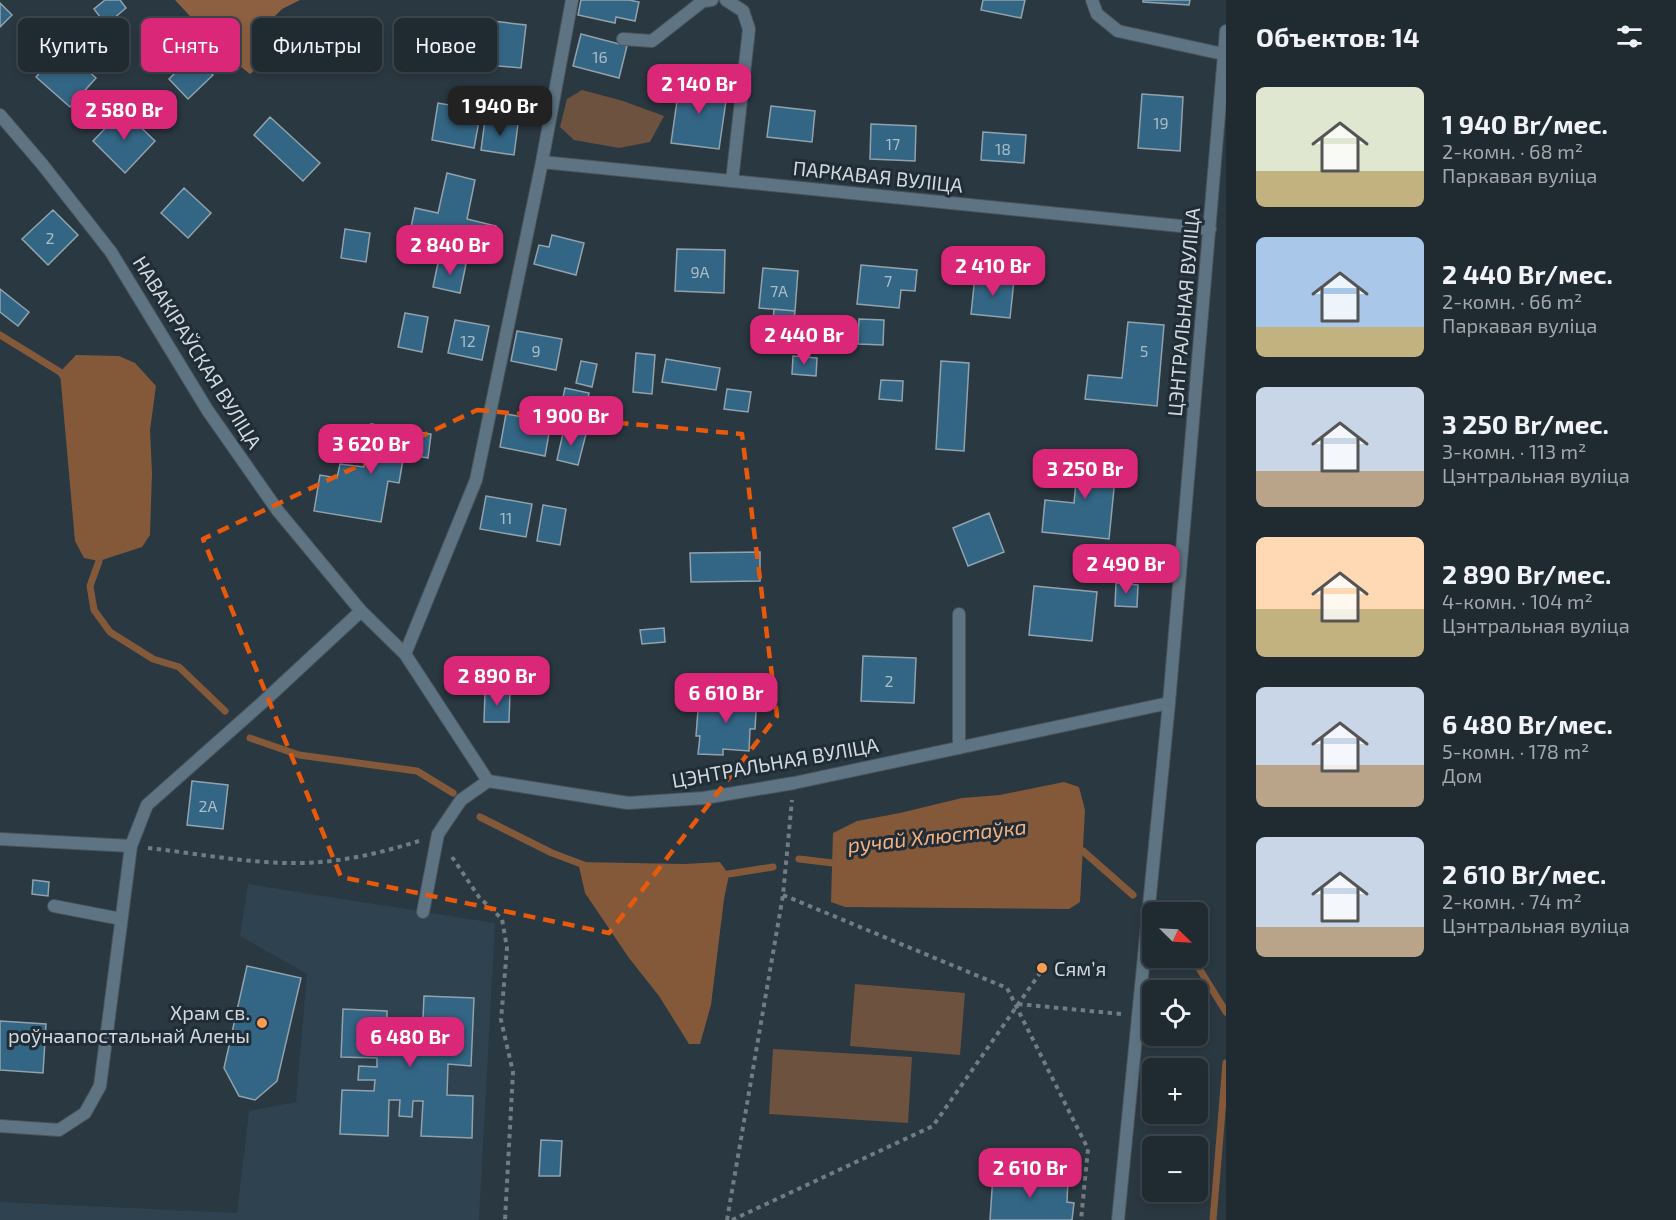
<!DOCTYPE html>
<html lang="ru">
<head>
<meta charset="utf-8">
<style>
	body { margin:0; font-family:"Exo 2",sans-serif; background:#283239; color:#f1f3f6; height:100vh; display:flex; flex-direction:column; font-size:22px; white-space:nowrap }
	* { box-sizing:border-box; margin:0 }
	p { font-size:20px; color:#a2a7ab }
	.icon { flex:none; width:33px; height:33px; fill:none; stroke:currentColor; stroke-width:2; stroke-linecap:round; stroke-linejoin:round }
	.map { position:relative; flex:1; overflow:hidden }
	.panel { display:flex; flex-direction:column; background:#202a31; width:450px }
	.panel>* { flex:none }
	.top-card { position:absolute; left:18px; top:18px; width:570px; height:54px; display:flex; gap:12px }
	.needle { width:39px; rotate:114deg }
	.tools { position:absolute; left:1142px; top:902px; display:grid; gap:12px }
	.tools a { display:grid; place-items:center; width:66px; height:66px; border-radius:9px; background:#202a31; box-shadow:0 3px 9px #0003,0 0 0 2px #3d464d; font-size:30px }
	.price { position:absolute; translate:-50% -51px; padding:0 14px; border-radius:12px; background:#db2777; color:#fff; font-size:20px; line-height:39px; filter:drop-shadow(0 2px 3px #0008) }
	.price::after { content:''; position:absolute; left:50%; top:36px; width:18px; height:14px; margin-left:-9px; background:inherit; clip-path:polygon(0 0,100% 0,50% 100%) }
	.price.active { background:#222; color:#fff }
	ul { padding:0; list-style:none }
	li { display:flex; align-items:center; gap:18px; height:150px; padding:0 30px }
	li span { display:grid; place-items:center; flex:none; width:168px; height:120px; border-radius:9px; color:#555 }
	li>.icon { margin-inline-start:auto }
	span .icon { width:72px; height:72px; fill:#fffc; stroke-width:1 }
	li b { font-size:26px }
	h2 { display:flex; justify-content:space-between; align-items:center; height:72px; padding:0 30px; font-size:26px }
	.pill { padding:0 21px; border-radius:9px; background:#202a31; box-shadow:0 3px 9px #0003,0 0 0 2px #3d464d; font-size:21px; line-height:54px }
	.pill.active { background:#db2777; color:#fff }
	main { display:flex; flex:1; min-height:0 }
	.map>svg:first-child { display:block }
	.built { fill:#2e424f }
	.green { fill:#6d5240 }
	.forest { fill:#8c6041 }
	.water { fill:#84593a }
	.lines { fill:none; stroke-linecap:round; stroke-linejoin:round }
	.stream { stroke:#84593a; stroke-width:7 }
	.building { fill:#336584; stroke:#92a2ad; stroke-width:1.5 }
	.service-casing { stroke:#48555d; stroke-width:14 }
	.minor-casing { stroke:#48555d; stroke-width:14 }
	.path { stroke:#717c84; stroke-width:4; stroke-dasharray:4.5 4.5; stroke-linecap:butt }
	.service { stroke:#5f7482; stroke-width:12 }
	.minor { stroke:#5f7482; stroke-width:12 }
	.marked { fill:none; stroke:#e8590c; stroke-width:4.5; stroke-dasharray:12 8; stroke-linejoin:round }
	.poi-dot { fill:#fd9d54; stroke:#202d36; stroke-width:2 }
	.labels { text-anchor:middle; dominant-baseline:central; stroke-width:6; stroke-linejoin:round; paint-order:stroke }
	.number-label { font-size:16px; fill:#aabcc8 }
	.street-label { font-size:20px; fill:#d1d9df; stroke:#202d36 }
	.poi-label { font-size:20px; fill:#d1d9df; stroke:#202d36; text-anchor:start }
	.water-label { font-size:21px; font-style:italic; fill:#f5b080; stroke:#202d36 }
</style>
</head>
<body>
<main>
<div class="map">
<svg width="1226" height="1220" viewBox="0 0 1226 1220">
	<rect width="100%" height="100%" fill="#2a3841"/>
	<path class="built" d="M 248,884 L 495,923 L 479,1220 L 0,1220 L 0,1202 L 237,1213 L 249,1111 L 296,1102 L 307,974 L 240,936 Z"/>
	<path class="green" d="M 582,90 L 623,101 L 664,116 L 650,142 L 619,148 L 574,140 L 560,127 L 567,99 Z
		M 855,984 L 965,993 L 960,1055 L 850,1046 Z
		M 773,1049 L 912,1057 L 908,1123 L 769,1114 Z"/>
	<path class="forest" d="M 175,0 L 300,0 L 282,9 L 261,30 L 264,62 L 250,74 L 225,54 Z"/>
	<path class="water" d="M 76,355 L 119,356 L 135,363 L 156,386 L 150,430 L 152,473 L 150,535 L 142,547 L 99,561 L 84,558 L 75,541 L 60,372 Z
		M 1064,782 L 1079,787 L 1085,810 L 1080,902 L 1069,909 L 845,907 L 831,902 L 833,833 L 857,821 L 900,813 L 962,798 L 1000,795 Z
		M 578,862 L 685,864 L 720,862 L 729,875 L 724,899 L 711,1005 L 700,1044 L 689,1044 L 659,996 L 629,958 L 585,893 Z"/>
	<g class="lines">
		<path class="stream" d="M 0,335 L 60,372 L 64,377
			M 99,552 L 99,561 L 90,586 L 94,610 L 110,632 L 153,659 L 179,667 L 225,711
			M 250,738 L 299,755 L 417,771 L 453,793
			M 480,817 L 552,853 L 584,865
			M 1075,849 L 1083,851 L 1133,895
			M 799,859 L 833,863 L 841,862
			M 722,875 L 773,867
			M 1192,957 L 1226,1012
			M 1213,1220 L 1226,1063"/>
	</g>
	<path class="building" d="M 105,0 L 120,0 L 126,8 L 106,25 L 94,9 Z
		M 581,0 L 629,0 L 639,2 L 635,21 L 616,17 L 615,23 L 578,15 Z
		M 983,0 L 1025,0 L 1021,18 L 981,10 Z
		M 1143,0 L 1190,0 L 1189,5 L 1143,2 Z
		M 0,3 L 12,15 L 0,27 Z
		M 492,21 L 526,25 L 521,68 L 487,65 Z
		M 581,34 L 627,46 L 619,78 L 573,66 Z
		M 62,47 L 96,78 L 70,107 L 36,77 Z
		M 193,55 L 213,75 L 188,99 L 169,79 Z
		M 680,80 L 728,87 L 719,149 L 671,143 Z
		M 1142,94 L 1183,97 L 1180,151 L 1138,148 Z
		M 468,102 L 482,105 L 474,148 L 432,140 L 438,103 L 467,108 Z
		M 771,106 L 815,111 L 812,142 L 767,137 Z
		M 123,110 L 155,141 L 125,173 L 93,141 Z
		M 270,117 L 320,163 L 303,181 L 254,135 Z
		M 485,120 L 518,124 L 514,155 L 481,150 Z
		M 871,124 L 916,126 L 915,161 L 870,159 Z
		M 983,132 L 1026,135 L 1024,163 L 981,160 Z
		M 447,173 L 475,180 L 467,219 L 496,226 L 490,254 L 409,237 L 415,208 L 438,213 Z
		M 184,188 L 211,213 L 188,238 L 161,213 Z
		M 53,210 L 78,235 L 48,265 L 22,239 Z
		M 345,229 L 370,233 L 366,262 L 341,258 Z
		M 552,235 L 584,243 L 576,275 L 534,264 L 539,245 L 549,247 Z
		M 677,249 L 725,250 L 724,293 L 675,291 Z
		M 439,258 L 466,264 L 460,293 L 433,287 Z
		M 861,265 L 917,270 L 915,291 L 901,290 L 899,308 L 857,304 Z
		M 763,268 L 798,271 L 795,311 L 759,308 Z
		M 975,276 L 1014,280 L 1010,318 L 971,314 Z
		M 0,289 L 29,312 L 18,326 L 0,312 Z
		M 774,309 L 795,311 L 792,337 L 772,335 Z
		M 405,313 L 428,317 L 422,352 L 398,347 Z
		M 859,319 L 884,320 L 883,345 L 858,344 Z
		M 455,320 L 489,326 L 482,360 L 448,353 Z
		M 1128,322 L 1164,325 L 1157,406 L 1085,399 L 1088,375 L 1122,378 Z
		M 811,330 L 828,331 L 827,353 L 809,351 Z
		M 517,331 L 562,339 L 556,370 L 511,361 Z
		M 636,353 L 655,355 L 652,394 L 633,392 Z
		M 793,356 L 817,358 L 816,376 L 792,374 Z
		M 666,359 L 720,368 L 716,390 L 662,382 Z
		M 581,361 L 597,364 L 592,387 L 576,383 Z
		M 941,361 L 969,363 L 964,451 L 936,449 Z
		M 881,380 L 903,381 L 902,401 L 879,399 Z
		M 565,388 L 589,393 L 583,421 L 559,416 Z
		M 727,389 L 751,392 L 748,412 L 724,409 Z
		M 506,414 L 551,422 L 545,456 L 500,447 Z
		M 371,424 L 431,434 L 428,458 L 404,454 L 399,483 L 388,481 L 381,522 L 314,511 L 320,475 L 337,478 L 340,464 L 364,467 Z
		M 564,429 L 586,434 L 578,465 L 557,460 Z
		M 1071,453 L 1117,458 L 1109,539 L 1042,532 L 1045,500 L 1074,503 L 1076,482 L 1068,481 Z
		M 486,496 L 532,504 L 526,537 L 480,529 Z
		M 543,505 L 566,509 L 560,545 L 537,541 Z
		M 989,513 L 1004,552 L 968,566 L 953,528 Z
		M 760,552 L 760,581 L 691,582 L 690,553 Z
		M 1116,583 L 1138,585 L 1137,607 L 1115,606 Z
		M 1034,586 L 1097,592 L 1092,641 L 1029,635 Z
		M 664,628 L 665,642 L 642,644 L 640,630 Z
		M 863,656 L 916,658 L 914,703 L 861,701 Z
		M 485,692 L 510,692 L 509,722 L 484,722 Z
		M 734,694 L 757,695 L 755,729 L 750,729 L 749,751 L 723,749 L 723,755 L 698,754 L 700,736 L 696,736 L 699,697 L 734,699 Z
		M 192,781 L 228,785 L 223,829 L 187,825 Z
		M 33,880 L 49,882 L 48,896 L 32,894 Z
		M 247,966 L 301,978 L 277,1081 L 255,1100 L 239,1096 L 224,1068 Z
		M 424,996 L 474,998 L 471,1066 L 448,1064 L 447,1095 L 473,1096 L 472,1138 L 421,1136 L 423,1101 L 413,1101 L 412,1117 L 399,1116 L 400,1100 L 389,1100 L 388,1136 L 340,1134 L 342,1090 L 374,1091 L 375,1080 L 358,1080 L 359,1066 L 377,1067 L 377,1058 L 341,1057 L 343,1009 L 387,1011 L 387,1028 L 414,1029 L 415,1018 L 423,1018 Z
		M 0,1021 L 46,1024 L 43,1073 L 0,1070 Z
		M 541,1140 L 562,1141 L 560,1176 L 539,1176 Z
		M 993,1175 L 1068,1180 L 1067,1202 L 1074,1203 L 1072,1220 L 990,1220 Z"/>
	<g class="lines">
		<defs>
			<path id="service" d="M 726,0 L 743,11 L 749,29 L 732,181
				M 1092,0 L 1097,14 L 1118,31 L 1223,54
				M 623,39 L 652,41 L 703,1 L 712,0
				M 959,748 L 959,614
				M 0,839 L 131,846
				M 54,906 L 121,919
				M 423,912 L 438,834 L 461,800 L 488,781
				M 0,1126 L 59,1130 L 85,1113 L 100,1086 L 131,846 L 147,805 L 263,702 L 361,611"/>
			<path id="minor" d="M 0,115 L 42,164 L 111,252 L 208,411 L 278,511 L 361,611 L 405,654 L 488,781 L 628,803 L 704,798 L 794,783 L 1169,703
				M 542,162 L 1210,229
				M 405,654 L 476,480 L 542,162 L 572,0
				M 1118,1220 L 1169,703 L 1226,31"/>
		</defs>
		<use href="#service" class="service-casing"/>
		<use href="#minor" class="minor-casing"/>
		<path class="path" d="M 148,848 C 203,854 266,867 321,862 C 355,859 387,851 419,841
			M 452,857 L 479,897 L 502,919 L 507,948 L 501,1020 L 513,1072 L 505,1220
			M 783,895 L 1007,988 L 1088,1149 L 1081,1220
			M 1018,1004 L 1121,1014
			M 727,1220 L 783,895 L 792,800
			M 732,1220 L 933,1126 L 1040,973"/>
		<use href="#service" class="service"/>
		<use href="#minor" class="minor"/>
	</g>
	<path class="marked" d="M 477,410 L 742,434 L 777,716 L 609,933 L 341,877 L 203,539 Z"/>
	<g class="poi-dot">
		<circle cx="1042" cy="968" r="6"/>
		<circle cx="262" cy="1023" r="6"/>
	</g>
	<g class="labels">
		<g class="number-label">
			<text x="600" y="56">16</text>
			<text x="1161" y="122">19</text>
			<text x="893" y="143">17</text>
			<text x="1003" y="148">18</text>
			<text x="50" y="237">2</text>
			<text x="700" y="271">9А</text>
			<text x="888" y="280">7</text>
			<text x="779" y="290">7А</text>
			<text x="468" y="340">12</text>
			<text x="536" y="350">9</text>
			<text x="1144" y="350">5</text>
			<text x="506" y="517">11</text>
			<text x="889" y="680">2</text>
			<text x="208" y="805">2А</text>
		</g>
		<g class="street-label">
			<text transform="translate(878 176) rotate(6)">ПАРКАВАЯ ВУЛІЦА</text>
			<text transform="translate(1183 312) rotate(-85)">ЦЭНТРАЛЬНАЯ ВУЛІЦА</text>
			<text transform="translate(198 352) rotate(58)">НАВАКІРАЎСКАЯ ВУЛІЦА</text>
			<text transform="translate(775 762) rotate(-10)">ЦЭНТРАЛЬНАЯ ВУЛІЦА</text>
		</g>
		<g class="poi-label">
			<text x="1054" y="968">Сямʼя</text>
			<text x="250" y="1012" text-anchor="end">Храм св.<tspan x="250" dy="23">роўнаапостальнай Алены</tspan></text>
		</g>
		<g class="water-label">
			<text transform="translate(937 835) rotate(-6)">ручай Хлюстаўка</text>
		</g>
	</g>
</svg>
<div class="tools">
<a><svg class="needle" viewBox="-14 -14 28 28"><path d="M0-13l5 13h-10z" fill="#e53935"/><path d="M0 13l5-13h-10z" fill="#a2a7ab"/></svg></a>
<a><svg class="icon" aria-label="locate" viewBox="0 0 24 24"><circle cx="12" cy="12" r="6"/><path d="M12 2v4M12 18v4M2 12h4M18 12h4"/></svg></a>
<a>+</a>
<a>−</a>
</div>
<b class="price" style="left:699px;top:115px">2 140 Br</b>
<b class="price active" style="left:500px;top:137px">1 940 Br</b>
<b class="price" style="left:124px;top:141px">2 580 Br</b>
<b class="price" style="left:450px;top:276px">2 840 Br</b>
<b class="price" style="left:993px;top:297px">2 410 Br</b>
<b class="price" style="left:804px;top:366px">2 440 Br</b>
<b class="price" style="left:571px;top:447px">1 900 Br</b>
<b class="price" style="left:371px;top:475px">3 620 Br</b>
<b class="price" style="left:1085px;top:500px">3 250 Br</b>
<b class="price" style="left:1126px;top:595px">2 490 Br</b>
<b class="price" style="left:497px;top:707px">2 890 Br</b>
<b class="price" style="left:726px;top:724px">6 610 Br</b>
<b class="price" style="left:410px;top:1068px">6 480 Br</b>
<b class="price" style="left:1030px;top:1199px">2 610 Br</b>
<div class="top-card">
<a class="pill">Купить</a>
<a class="pill active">Снять</a>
<a class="pill">Фильтры</a>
<a class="pill">Новое</a>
</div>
</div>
<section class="panel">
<h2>Объектов: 14<svg class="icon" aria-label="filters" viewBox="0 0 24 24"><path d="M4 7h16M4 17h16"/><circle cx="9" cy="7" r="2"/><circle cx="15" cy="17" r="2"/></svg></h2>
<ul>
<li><span style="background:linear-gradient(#dfe7d0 70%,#c2b280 0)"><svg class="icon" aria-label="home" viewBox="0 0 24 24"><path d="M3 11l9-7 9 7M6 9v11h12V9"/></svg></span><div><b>1 940 Br/мес.</b><p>2-комн. · 68 m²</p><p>Паркавая вуліца</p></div></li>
<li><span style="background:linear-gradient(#a9c7e8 75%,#c2b280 0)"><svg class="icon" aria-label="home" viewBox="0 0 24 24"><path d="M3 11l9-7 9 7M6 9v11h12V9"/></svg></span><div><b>2 440 Br/мес.</b><p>2-комн. · 66 m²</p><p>Паркавая вуліца</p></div></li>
<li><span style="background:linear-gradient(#c9d6e8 70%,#b9a48a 0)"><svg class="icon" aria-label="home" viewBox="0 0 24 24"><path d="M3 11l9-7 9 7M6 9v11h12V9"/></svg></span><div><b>3 250 Br/мес.</b><p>3-комн. · 113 m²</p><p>Цэнтральная вуліца</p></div></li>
<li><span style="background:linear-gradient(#ffd9b3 60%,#c2b280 0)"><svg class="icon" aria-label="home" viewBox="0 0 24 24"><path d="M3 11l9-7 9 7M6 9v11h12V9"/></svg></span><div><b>2 890 Br/мес.</b><p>4-комн. · 104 m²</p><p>Цэнтральная вуліца</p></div></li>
<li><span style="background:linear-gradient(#c9d6e8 65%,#b9a48a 0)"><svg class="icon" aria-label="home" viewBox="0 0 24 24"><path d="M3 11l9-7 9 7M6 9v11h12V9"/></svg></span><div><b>6 480 Br/мес.</b><p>5-комн. · 178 m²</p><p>Дом</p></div></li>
<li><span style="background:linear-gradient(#c9d6e8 75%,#b9a48a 0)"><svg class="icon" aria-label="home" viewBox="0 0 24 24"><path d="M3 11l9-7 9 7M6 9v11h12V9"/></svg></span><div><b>2 610 Br/мес.</b><p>2-комн. · 74 m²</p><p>Цэнтральная вуліца</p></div></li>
</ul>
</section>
</main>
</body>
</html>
